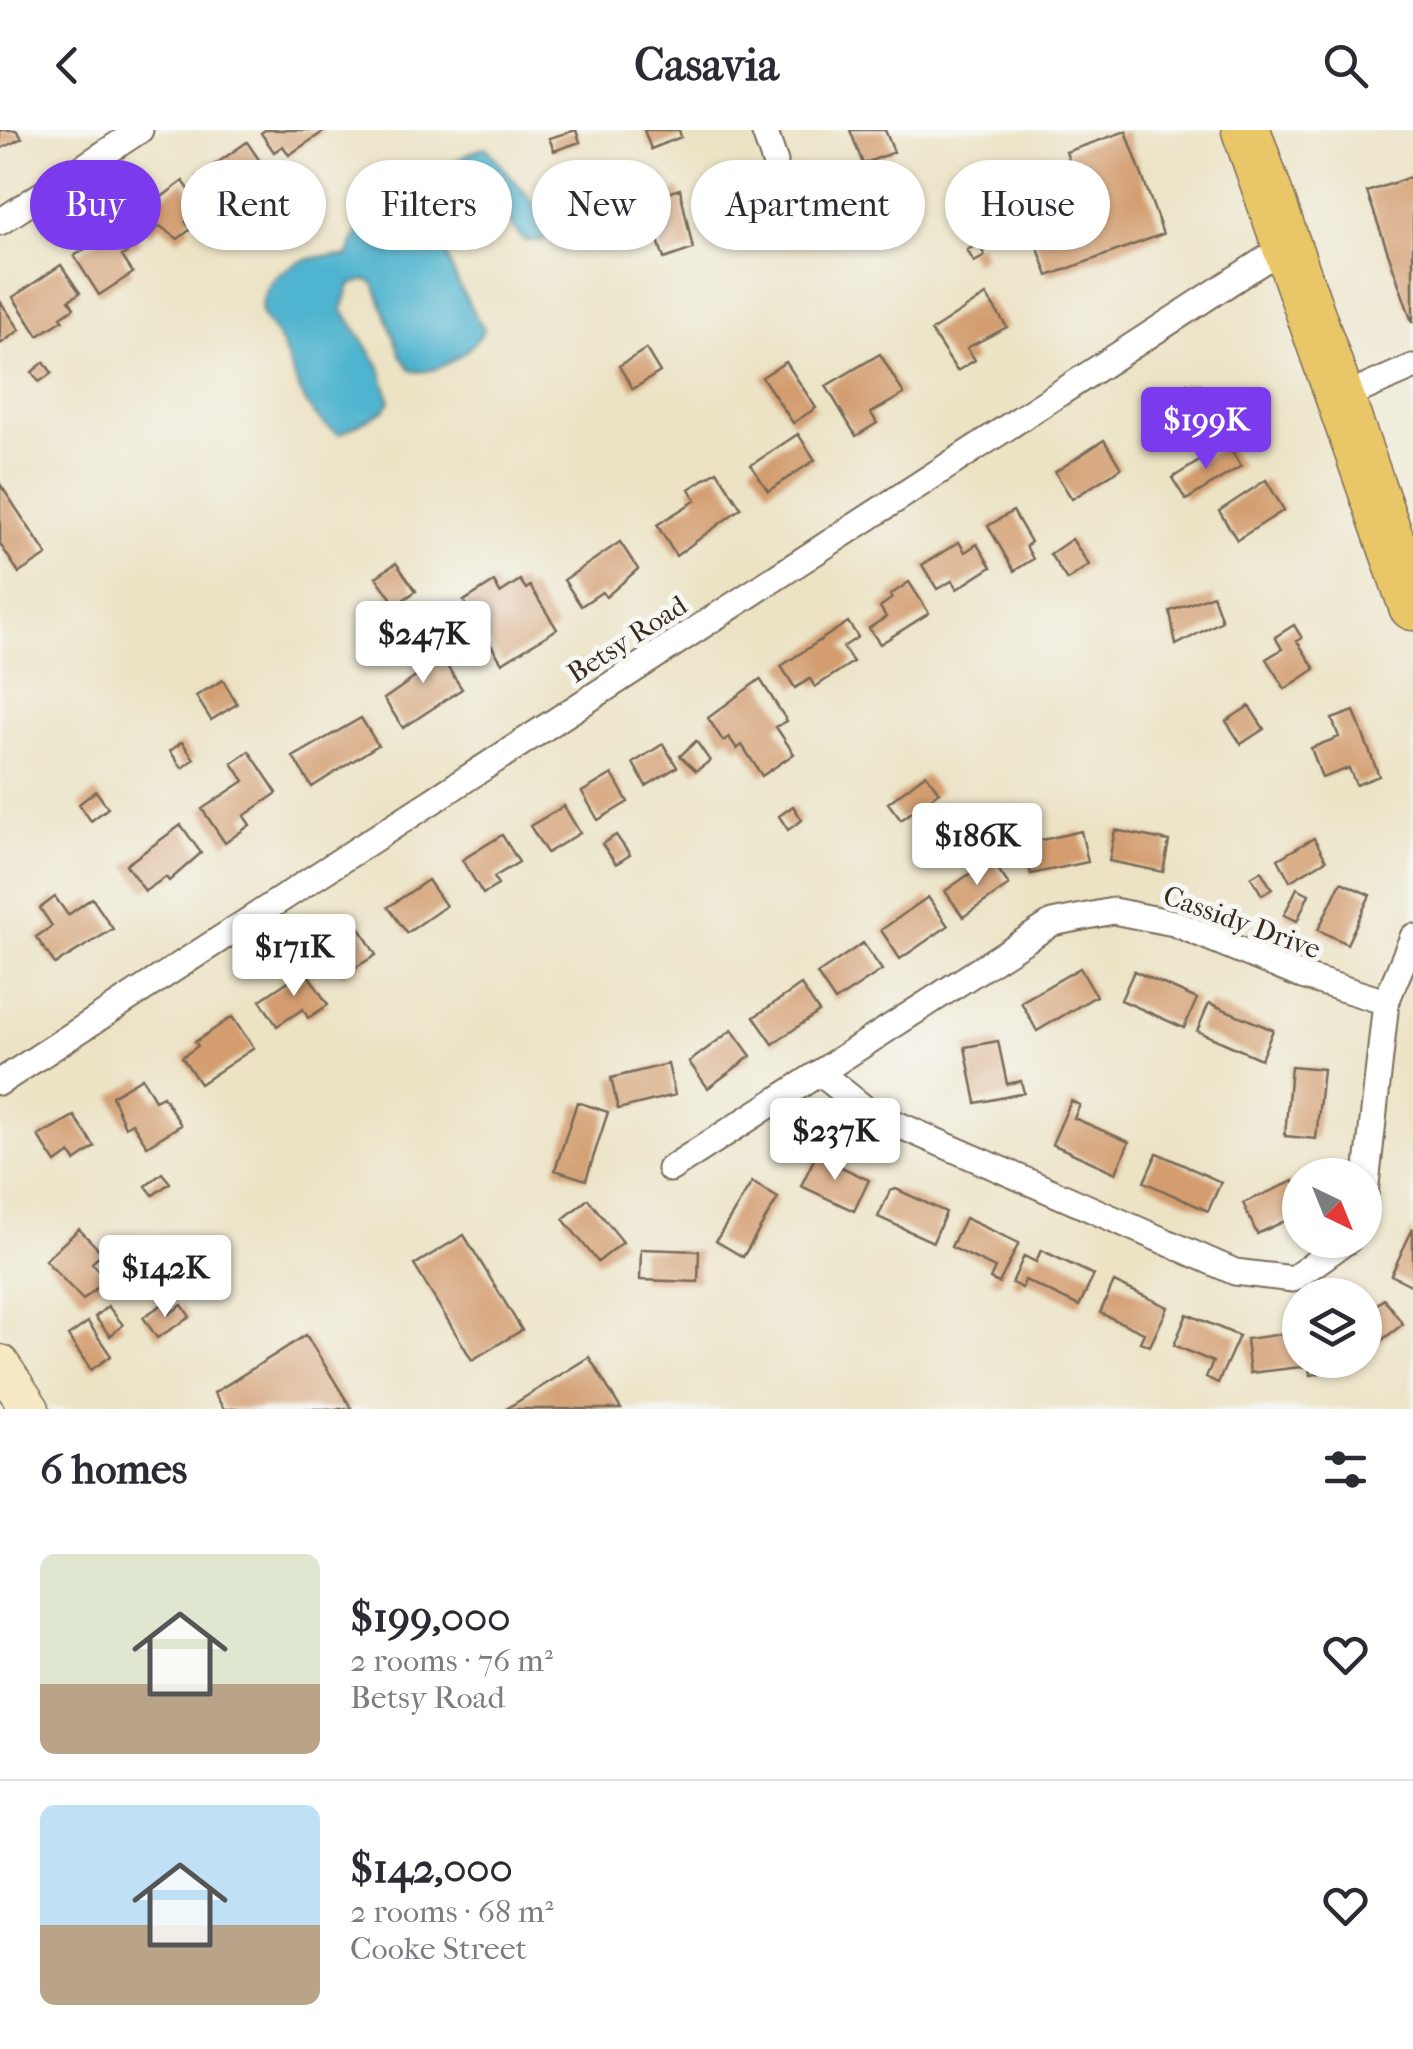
<!DOCTYPE html>
<html lang="en">
<head>
<meta charset="utf-8">
<style>
	body { margin:0; font-family:"IM FELL French Canon",serif; background:#f2f2f3; color:#2b2b33; height:100vh; display:flex; flex-direction:column; font-size:38px; white-space:nowrap }
	* { box-sizing:border-box; margin:0 }
	p { font-size:32px; color:#7c7c81 }
	.icon { flex:none; width:55px; height:55px; fill:none; stroke:currentColor; stroke-width:2; stroke-linecap:round; stroke-linejoin:round }
	.map { position:relative; height:1279px; overflow:hidden }
	.sheet { display:flex; flex-direction:column; background:#fff; flex:1 }
	.sheet>* { flex:none }
	.banner { position:absolute; left:30px; top:30px; width:1355px; height:90px; display:flex; gap:20px }
	.needle { width:65px; rotate:137deg }
	.controls { position:absolute; left:1282px; top:1028px; display:grid; gap:20px }
	.controls a { display:grid; place-items:center; width:100px; height:100px; border-radius:50%; background:#fff; box-shadow:0 2px 8px #0004; font-size:50px }
	.price { position:absolute; translate:-50% -85px; padding:0 22px; border-radius:10px; background:#fff; color:#222; font-size:32px; line-height:65px; filter:drop-shadow(0 2px 5px #0008) }
	.price::after { content:''; position:absolute; left:50%; top:60px; width:30px; height:22px; margin-left:-15px; background:inherit; clip-path:polygon(0 0,100% 0,50% 100%) }
	.price.on { background:#7c3aed; color:#fff }
	ul { padding:0; list-style:none }
	li { display:flex; align-items:center; gap:30px; height:250px; padding:0 40px }
	li+li { border-top:2px solid #e1e1e2 }
	li span { display:grid; place-items:center; flex:none; width:280px; height:200px; border-radius:15px; color:#555 }
	li>.icon { margin-inline-start:auto }
	span .icon { width:120px; height:120px; fill:#fffc; stroke-width:1 }
	li b { font-size:42px }
	h2 { display:flex; justify-content:space-between; align-items:center; height:120px; padding:0 40px; font-size:42px }
	.chip { padding:0 35px; border-radius:45px; background:#fff; box-shadow:0 2px 8px #0004; font-size:35px; line-height:90px }
	.chip.on { background:#7c3aed; color:#fff }
	header { display:flex; justify-content:space-between; align-items:center; height:130px; padding:0 40px; background:#fff; font-size:45px; font-weight:700 }
	.map>svg:first-child { display:block }
	.water { fill:#50b4cf; stroke:#466f76; stroke-width:2.5 }
	.building { fill:#d39d6f }
	.lines { fill:none; stroke-linecap:round; stroke-linejoin:round }
	.street-casing { stroke:#796b58; stroke-width:29 }
	.secondary-casing { stroke:#796b58; stroke-width:41 }
	.highway-casing { stroke:#796b58; stroke-width:51 }
	.street { stroke:#fff; stroke-width:25 }
	.secondary { stroke:#f6e9c3; stroke-width:38 }
	.highway { stroke:#e9c769; stroke-width:48 }
	.labels { text-anchor:middle; dominant-baseline:central; stroke-width:10; stroke-linejoin:round; paint-order:stroke }
	.street-label { font-size:28px; fill:#3b2a1e; stroke:#f6f6f2 }
</style>
</head>
<body>
<header><svg class="icon" aria-label="back" viewBox="0 0 24 24"><path d="M15 5l-7 7 7 7"/></svg>Casavia<svg class="icon" aria-label="search" viewBox="0 0 24 24"><circle cx="10" cy="10" r="6"/><path d="M15 15l6 6"/></svg></header>
<div class="map">
<svg width="1413" height="1279" viewBox="0 0 1413 1279">
	<rect width="100%" height="100%" fill="#f6f6f2"/>
	<filter id="ink" filterUnits="userSpaceOnUse"><feTurbulence type="fractalNoise" baseFrequency=".01" numOctaves="2"/><feDisplacementMap in="SourceGraphic" scale="20" xChannelSelector="R" yChannelSelector="G"/><feConvolveMatrix kernelMatrix="1 2 1 2 8 2 1 2 1" color-interpolation-filters="sRGB"/></filter>
	<filter id="wash" filterUnits="userSpaceOnUse"><feTurbulence type="fractalNoise" baseFrequency=".0048" numOctaves="4" result="noise"/><feDisplacementMap in="SourceGraphic" scale="40" xChannelSelector="R" yChannelSelector="G"/><feGaussianBlur stdDeviation="2.25" result="paint"/><feColorMatrix in="noise" values="0 0 0 0 0 0 0 0 0 0 0 0 0 0 0 0 0 1.4 0 .05"/><feComposite in="paint" operator="in"/></filter>
	<g filter="url(#wash)">
		<rect width="100%" height="100%" fill="#ece3c5"/>
		<path class="water" d="M 486,17 L 550,92 L 550,102 L 542,111 L 525,111 C 497,88 490,23 442,57 C 430,106 459,160 484,199 C 474,220 435,248 411,240 L 401,226 L 374,153 L 366,150 L 350,155 L 342,179 L 379,235 L 390,271 L 384,280 L 340,304 C 302,285 297,251 282,215 C 277,204 267,194 261,182 C 264,138 310,122 347,127 C 353,115 356,101 365,91 C 378,78 474,17 486,17 Z"/>
		<g id="blocks">
			<path class="building" d="M 0,0 L 16,0 L 22,8 L 0,19 Z
				M 265,0 L 326,0 L 289,25 L 283,16 L 274,22 L 261,3 Z
				M 576,0 L 580,12 L 554,21 L 549,8 Z
				M 644,0 L 679,0 L 681,7 L 651,19 Z
				M 850,0 L 885,0 L 894,22 L 863,34 Z
				M 1126,1 L 1163,104 L 1048,146 L 1031,99 L 1086,79 L 1066,22 Z
				M 247,12 L 266,40 L 252,49 L 258,58 L 235,74 L 228,64 L 215,73 L 197,47 Z
				M 1413,46 L 1413,192 L 1412,192 L 1367,62 Z
				M 183,51 L 203,79 L 186,92 L 191,99 L 178,109 L 160,96 L 149,105 L 135,87 Z
				M 680,59 L 693,119 L 664,129 L 651,88 L 659,86 L 653,68 Z
				M 300,72 L 308,84 L 289,98 L 281,87 Z
				M 127,92 L 141,113 L 122,126 L 133,143 L 99,165 L 74,126 Z
				M 979,114 L 985,126 L 974,132 L 967,120 Z
				M 61,135 L 80,163 L 69,170 L 74,178 L 61,187 L 63,190 L 38,206 L 13,167 Z
				M 986,165 L 1007,197 L 967,218 L 975,230 L 957,241 L 931,201 Z
				M 0,171 L 20,200 L 0,214 Z
				M 646,219 L 660,242 L 633,259 L 619,236 Z
				M 880,224 L 904,264 L 871,283 L 877,293 L 856,306 L 826,256 Z
				M 44,232 L 52,243 L 39,252 L 32,242 Z
				M 786,232 L 816,278 L 793,293 L 762,247 Z
				M 1187,253 L 1189,258 L 1200,254 L 1213,294 L 1191,301 L 1193,308 L 1167,317 L 1162,304 L 1173,300 L 1162,267 Z
				M 798,304 L 815,330 L 768,361 L 751,335 Z
				M 1104,310 L 1121,338 L 1072,369 L 1055,342 Z
				M 1227,314 L 1241,336 L 1186,370 L 1172,348 Z
				M 717,341 L 741,378 L 676,426 L 657,395 L 696,370 L 689,359 Z
				M 1266,350 L 1284,380 L 1237,410 L 1219,381 Z
				M 0,354 L 47,425 L 19,443 L 0,414 Z
				M 1013,381 L 1031,412 L 1026,416 L 1033,429 L 1014,441 L 988,396 Z
				M 1072,409 L 1089,435 L 1067,450 L 1050,424 Z
				M 620,412 L 638,439 L 606,467 L 602,462 L 581,476 L 564,450 Z
				M 959,412 L 965,422 L 977,414 L 991,437 L 957,459 L 952,451 L 937,459 L 922,435 Z
				M 396,433 L 416,461 L 396,475 L 376,447 Z
				M 520,450 L 526,459 L 530,456 L 557,499 L 502,533 L 464,471 L 494,452 L 500,463 Z
				M 909,452 L 929,483 L 880,514 L 869,498 L 886,487 L 880,477 L 892,468 L 890,465 Z
				M 1213,465 L 1222,491 L 1176,515 L 1170,481 Z
				M 848,492 L 858,507 L 843,517 L 853,532 L 815,557 L 810,549 L 795,558 L 781,536 Z
				M 1294,495 L 1302,508 L 1297,511 L 1315,539 L 1285,559 L 1266,529 L 1282,519 L 1275,507 Z
				M 430,510 L 462,559 L 403,598 L 384,569 L 420,544 L 408,525 Z
				M 760,549 L 787,591 L 776,597 L 794,624 L 762,646 L 742,615 L 737,619 L 729,607 L 723,611 L 708,588 Z
				M 223,550 L 237,574 L 211,590 L 196,566 Z
				M 1249,576 L 1264,599 L 1241,614 L 1226,591 Z
				M 1354,581 L 1379,646 L 1356,655 L 1349,638 L 1322,648 L 1311,618 L 1339,607 L 1332,589 Z
				M 361,588 L 378,615 L 312,657 L 293,627 Z
				M 696,611 L 710,631 L 696,641 L 680,626 Z
				M 182,612 L 194,629 L 182,638 L 170,621 Z
				M 663,614 L 677,637 L 646,656 L 633,633 Z
				M 249,621 L 277,663 L 244,686 L 250,695 L 225,713 L 202,679 L 244,651 L 232,633 Z
				M 612,644 L 628,672 L 598,690 L 582,662 Z
				M 926,644 L 939,662 L 901,690 L 888,673 Z
				M 96,661 L 108,678 L 91,691 L 79,674 Z
				M 564,676 L 580,703 L 547,723 L 530,696 Z
				M 793,676 L 802,690 L 788,700 L 779,686 Z
				M 181,695 L 201,723 L 169,751 L 166,747 L 145,761 L 126,735 Z
				M 943,697 L 955,715 L 945,722 L 933,704 Z
				M 1115,700 L 1169,711 L 1163,742 L 1109,731 Z
				M 1081,701 L 1088,732 L 1031,744 L 1025,714 Z
				M 502,705 L 519,732 L 494,747 L 498,755 L 483,764 L 462,730 Z
				M 616,705 L 630,725 L 616,734 L 602,714 Z
				M 1314,708 L 1326,730 L 1290,751 L 1278,729 Z
				M 991,729 L 1009,755 L 963,787 L 945,761 Z
				M 1261,741 L 1272,759 L 1262,765 L 1251,747 Z
				M 428,750 L 446,776 L 407,803 L 388,777 Z
				M 1341,752 L 1370,765 L 1347,814 L 1318,800 Z
				M 1297,758 L 1309,764 L 1297,791 L 1284,785 Z
				M 55,767 L 68,785 L 92,768 L 113,799 L 55,834 L 36,807 L 52,796 L 40,778 Z
				M 928,767 L 948,796 L 900,829 L 881,800 Z
				M 360,798 L 376,825 L 343,845 L 327,818 Z
				M 863,813 L 882,840 L 835,871 L 817,844 Z
				M 1080,838 L 1096,866 L 1037,901 L 1021,872 Z
				M 305,840 L 328,875 L 308,888 L 303,879 L 277,896 L 260,870 Z
				M 1134,841 L 1197,869 L 1184,898 L 1121,870 Z
				M 801,855 L 819,882 L 773,914 L 754,887 Z
				M 1209,873 L 1273,900 L 1261,929 L 1197,901 Z
				M 232,887 L 254,918 L 200,954 L 182,927 L 198,916 L 195,912 Z
				M 732,900 L 751,926 L 708,958 L 689,932 Z
				M 998,911 L 1007,954 L 1021,951 L 1024,963 L 976,973 L 965,917 Z
				M 668,934 L 675,965 L 618,979 L 611,948 Z
				M 1291,936 L 1323,939 L 1316,1009 L 1285,1006 Z
				M 142,948 L 155,970 L 163,966 L 181,995 L 147,1016 L 132,993 L 125,997 L 112,966 Z
				M 1071,971 L 1080,975 L 1074,988 L 1129,1012 L 1116,1043 L 1052,1014 Z
				M 577,972 L 608,982 L 586,1050 L 555,1040 Z
				M 74,986 L 95,1017 L 75,1031 L 70,1023 L 56,1033 L 38,1006 Z
				M 1157,1023 L 1221,1052 L 1208,1081 L 1144,1052 Z
				M 816,1025 L 869,1050 L 854,1081 L 801,1056 Z
				M 162,1043 L 170,1053 L 153,1065 L 146,1056 Z
				M 1294,1051 L 1300,1065 L 1300,1084 L 1257,1104 L 1243,1073 Z
				M 752,1052 L 778,1068 L 743,1127 L 716,1111 Z
				M 896,1059 L 946,1082 L 933,1112 L 878,1087 L 890,1061 Z
				M 588,1069 L 623,1112 L 598,1132 L 563,1089 Z
				M 965,1088 L 1019,1113 L 999,1153 L 990,1149 L 995,1138 L 951,1117 Z
				M 1413,1098 L 1413,1156 L 1391,1145 Z
				M 79,1099 L 102,1123 L 92,1133 L 107,1149 L 83,1170 L 45,1130 Z
				M 464,1105 L 522,1200 L 472,1230 L 414,1135 Z
				M 641,1119 L 699,1121 L 698,1152 L 640,1150 Z
				M 1041,1120 L 1094,1145 L 1079,1176 L 1025,1150 L 1022,1158 L 1012,1153 L 1024,1126 L 1036,1132 Z
				M 1114,1152 L 1168,1177 L 1150,1216 L 1140,1212 L 1144,1203 L 1100,1183 Z
				M 1384,1169 L 1403,1194 L 1365,1223 L 1365,1183 Z
				M 163,1174 L 169,1184 L 182,1175 L 190,1187 L 157,1208 L 143,1187 Z
				M 108,1176 L 123,1195 L 110,1206 L 95,1187 Z
				M 1187,1184 L 1239,1206 L 1218,1253 L 1206,1247 L 1213,1232 L 1174,1215 Z
				M 88,1192 L 111,1226 L 91,1240 L 68,1206 Z
				M 1300,1202 L 1300,1230 L 1316,1230 L 1318,1244 L 1310,1245 L 1309,1236 L 1250,1243 L 1246,1209 Z
				M 306,1205 L 352,1279 L 224,1279 L 214,1263 Z
				M 589,1227 L 621,1279 L 506,1279 Z"/>
		</g>
	</g>
	<g filter="url(#ink)">
		<use href="#blocks" fill-opacity="0" stroke="#796b58" stroke-width="2.5"/>
		<g class="lines">
			<defs>
				<path id="street" d="M 764,0 L 775,32
					M 0,92 L 140,0
					M 1339,269 L 1413,237
					M 820,943 L 869,982 L 1235,1142 L 1293,1149 L 1348,1110
					M 0,952 L 1286,116
					M 670,1039 L 1052,793 L 1113,781 L 1174,793 L 1302,846 L 1386,872 L 1413,807
					M 1365,1064 L 1386,872"/>
				<path id="secondary" d="M 0,1234 L 30,1279"/>
				<path id="highway" d="M 1246,0 L 1413,476"/>
			</defs>
			<use href="#street" class="street-casing"/>
			<use href="#secondary" class="secondary-casing"/>
			<use href="#highway" class="highway-casing"/>
			<use href="#street" class="street"/>
			<use href="#secondary" class="secondary"/>
			<use href="#highway" class="highway"/>
		</g>
	</g>
	<g class="labels">
		<g class="street-label">
			<text transform="translate(627 509) rotate(-33)">Betsy Road</text>
			<text transform="translate(1242 792) rotate(20)">Cassidy Drive</text>
		</g>
	</g>
</svg>
<div class="controls">
<a><svg class="needle" viewBox="-14 -14 28 28"><path d="M0-13l5 13h-10z" fill="#e53935"/><path d="M0 13l5-13h-10z" fill="#7c7c81"/></svg></a>
<a><svg class="icon" aria-label="layers" viewBox="0 0 24 24"><path d="M12 4l9 5-9 5-9-5zM3 14l9 5 9-5"/></svg></a>
</div>
<b class="price on" style="left:1206px;top:342px">$199K</b>
<b class="price" style="left:423px;top:556px">$247K</b>
<b class="price" style="left:977px;top:758px">$186K</b>
<b class="price" style="left:294px;top:869px">$171K</b>
<b class="price" style="left:835px;top:1053px">$237K</b>
<b class="price" style="left:165px;top:1190px">$142K</b>
<div class="banner">
<a class="chip on">Buy</a>
<a class="chip">Rent</a>
<a class="chip">Filters</a>
<a class="chip">New</a>
<a class="chip">Apartment</a>
<a class="chip">House</a>
</div>
</div>
<section class="sheet">
<h2>6 homes<svg class="icon" aria-label="filters" viewBox="0 0 24 24"><path d="M4 7h16M4 17h16"/><circle cx="9" cy="7" r="2"/><circle cx="15" cy="17" r="2"/></svg></h2>
<ul>
<li><span style="background:linear-gradient(#dfe7d0 65%,#b9a48a 0)"><svg class="icon" aria-label="home" viewBox="0 0 24 24"><path d="M3 11l9-7 9 7M6 9v11h12V9"/></svg></span><div><b>$199,000</b><p>2 rooms · 76 m²</p><p>Betsy Road</p></div><svg class="icon" aria-label="heart" viewBox="0 0 24 24"><path d="M12 20l-8-8c-3-5 5-10 8-4 3-6 11-1 8 4z"/></svg></li>
<li><span style="background:linear-gradient(#bfe0f5 60%,#b9a48a 0)"><svg class="icon" aria-label="home" viewBox="0 0 24 24"><path d="M3 11l9-7 9 7M6 9v11h12V9"/></svg></span><div><b>$142,000</b><p>2 rooms · 68 m²</p><p>Cooke Street</p></div><svg class="icon" aria-label="heart" viewBox="0 0 24 24"><path d="M12 20l-8-8c-3-5 5-10 8-4 3-6 11-1 8 4z"/></svg></li>
</ul>
</section>
</body>
</html>
